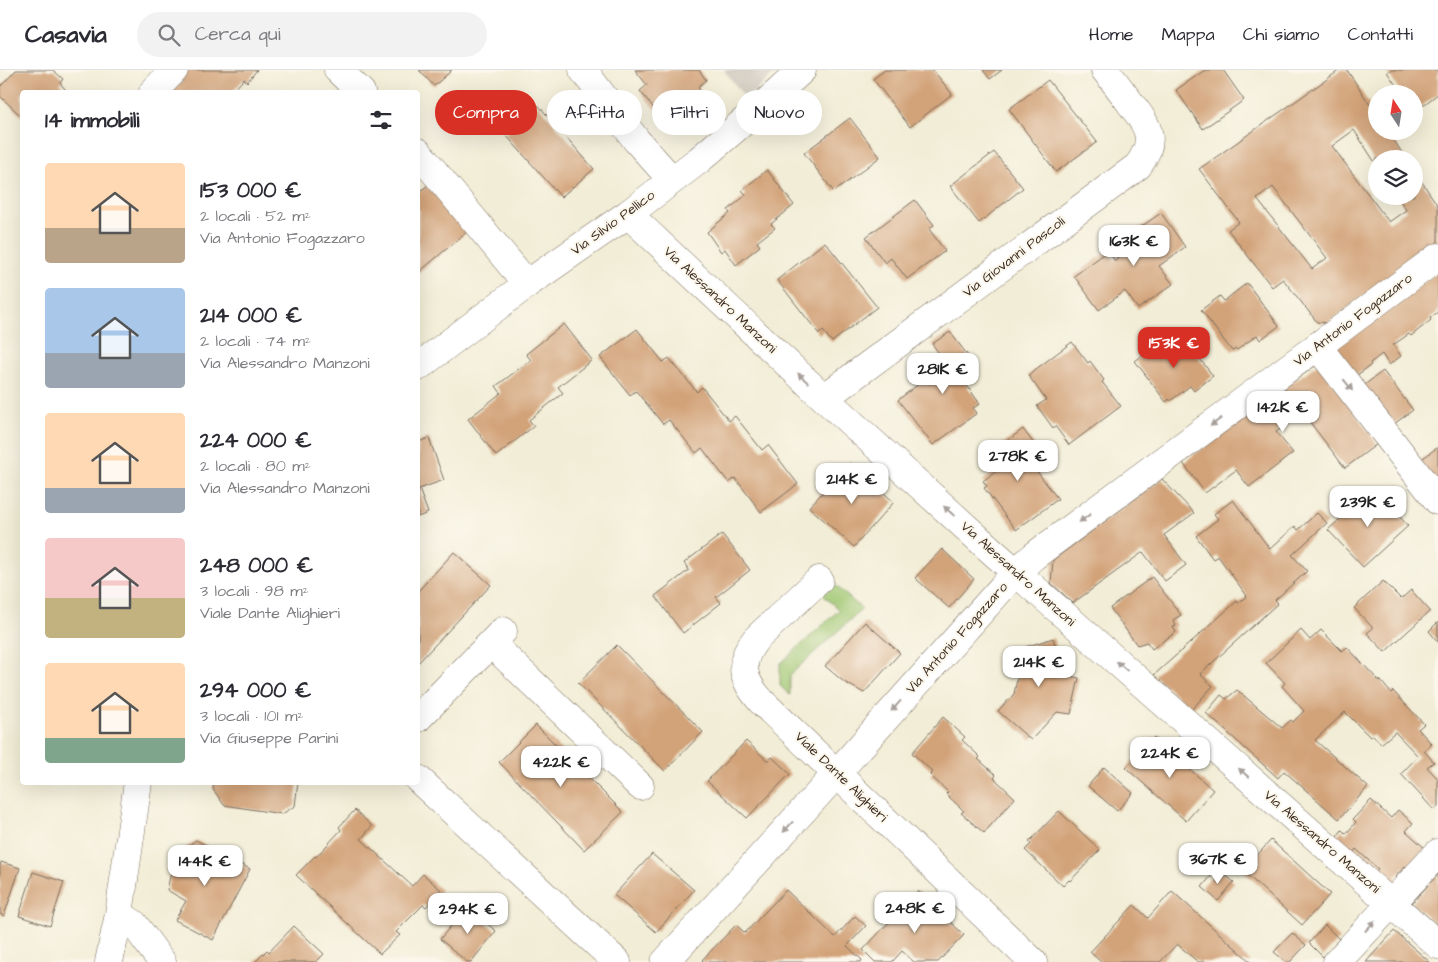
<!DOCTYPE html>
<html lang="it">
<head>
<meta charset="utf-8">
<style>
	body { margin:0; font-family:"Architects Daughter",sans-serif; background:#f2f2f3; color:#2b2b33; height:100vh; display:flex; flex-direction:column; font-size:19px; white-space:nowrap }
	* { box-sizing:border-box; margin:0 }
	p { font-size:16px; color:#7c7c81 }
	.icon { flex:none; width:28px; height:28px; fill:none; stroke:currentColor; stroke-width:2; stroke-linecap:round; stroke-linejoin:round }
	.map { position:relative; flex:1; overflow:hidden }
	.panel { position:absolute; left:20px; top:20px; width:400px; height:695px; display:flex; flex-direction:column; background:#fff; border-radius:5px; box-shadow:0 5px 20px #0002 }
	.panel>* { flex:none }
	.top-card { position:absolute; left:435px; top:20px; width:475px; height:45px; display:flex; gap:10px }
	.needle { width:32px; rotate:348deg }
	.buttons { position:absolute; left:1368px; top:15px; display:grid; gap:10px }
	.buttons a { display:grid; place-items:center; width:55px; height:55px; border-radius:50%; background:#fff; box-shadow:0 5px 20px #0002; font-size:25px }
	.price { position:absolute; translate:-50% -42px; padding:0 11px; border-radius:10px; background:#fff; color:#222; font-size:16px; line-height:32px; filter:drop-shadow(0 1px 2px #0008) }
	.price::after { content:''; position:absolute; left:50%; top:30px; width:15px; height:11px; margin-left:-8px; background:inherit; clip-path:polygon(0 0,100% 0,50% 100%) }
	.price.active { background:#d93025; color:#fff }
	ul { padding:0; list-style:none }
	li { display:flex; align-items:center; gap:15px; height:125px; padding:0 25px }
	li span { display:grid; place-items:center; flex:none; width:140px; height:100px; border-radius:5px; color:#555 }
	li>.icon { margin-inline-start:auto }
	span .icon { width:60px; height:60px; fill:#fffc; stroke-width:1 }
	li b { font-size:21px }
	h2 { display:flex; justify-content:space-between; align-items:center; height:60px; padding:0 25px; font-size:21px }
	.chip { padding:0 18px; border-radius:22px; background:#fff; box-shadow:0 5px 20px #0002; font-size:18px; line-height:45px }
	.chip.active { background:#d93025; color:#fff }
	header { display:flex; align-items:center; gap:30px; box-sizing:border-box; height:70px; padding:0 25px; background:#fff; border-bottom:1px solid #e1e1e2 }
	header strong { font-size:24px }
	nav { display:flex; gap:28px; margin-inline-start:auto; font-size:18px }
	.search { width:350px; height:45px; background:#f2f2f3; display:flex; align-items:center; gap:12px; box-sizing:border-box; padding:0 18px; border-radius:28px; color:#7c7c81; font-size:19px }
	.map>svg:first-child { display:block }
	.industrial { fill:#c9c3b8 }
	.green { fill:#a0c772; stroke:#6e7848 }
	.building { fill:#d2a278; fill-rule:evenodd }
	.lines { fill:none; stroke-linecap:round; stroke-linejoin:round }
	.minor-casing { stroke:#7b6e5e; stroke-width:29 }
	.minor { stroke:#fff; stroke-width:28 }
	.oneway { fill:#a79f9a }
	.labels { text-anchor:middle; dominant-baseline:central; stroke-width:4; stroke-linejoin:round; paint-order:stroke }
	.street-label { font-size:14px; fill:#3b2a1e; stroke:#fbf7ec }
</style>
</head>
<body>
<header>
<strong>Casavia</strong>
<div class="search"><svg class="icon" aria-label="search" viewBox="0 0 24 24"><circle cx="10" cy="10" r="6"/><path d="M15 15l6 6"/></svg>Cerca qui</div>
<nav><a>Home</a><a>Mappa</a><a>Chi siamo</a><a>Contatti</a></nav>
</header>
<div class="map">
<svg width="1438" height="892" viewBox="0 0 1438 892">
	<rect width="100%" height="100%" fill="#fbf7ec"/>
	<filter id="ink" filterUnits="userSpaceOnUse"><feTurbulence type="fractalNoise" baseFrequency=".02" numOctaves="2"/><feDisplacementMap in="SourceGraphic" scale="10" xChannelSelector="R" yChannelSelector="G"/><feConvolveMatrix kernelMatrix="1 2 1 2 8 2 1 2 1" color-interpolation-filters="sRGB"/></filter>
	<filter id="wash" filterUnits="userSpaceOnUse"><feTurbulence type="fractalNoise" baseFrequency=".0096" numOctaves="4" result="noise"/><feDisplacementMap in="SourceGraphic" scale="20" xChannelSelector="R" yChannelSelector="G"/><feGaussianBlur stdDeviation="1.12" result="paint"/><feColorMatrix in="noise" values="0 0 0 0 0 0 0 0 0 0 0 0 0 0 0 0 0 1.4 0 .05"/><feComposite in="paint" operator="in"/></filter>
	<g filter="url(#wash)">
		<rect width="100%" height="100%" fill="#f2edd6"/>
		<path class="industrial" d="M 724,0 L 778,0 L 746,29 Z"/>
		<path class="green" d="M 834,514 L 862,539 L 790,605 L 790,625 L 780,616 L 780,594 L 839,540 L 823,525 Z"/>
		<g id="blocks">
			<path class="building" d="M 16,0 L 53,0 L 63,9 L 60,13 L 65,19 L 62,22 L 22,22 L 22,47 L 0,26 L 0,17 Z
				M 187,0 L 257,0 L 247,12 L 244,9 L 232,22 L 161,22 Z
				M 419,0 L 452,0 L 434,16 Z
				M 635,0 L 699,0 L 706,10 L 698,17 L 702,24 L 665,52 L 640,21 L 647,15 Z
				M 885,0 L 933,0 L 952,24 L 910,57 L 873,9 Z
				M 983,0 L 1002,0 L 990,9 Z
				M 1205,0 L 1223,0 L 1244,30 L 1203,59 L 1176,20 Z
				M 1340,0 L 1347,0 L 1376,44 L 1376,61 L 1388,61 L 1406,89 L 1376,89 L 1376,94 L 1354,60 L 1332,76 L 1389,152 L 1406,140 L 1397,126 L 1414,126 L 1414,100 L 1438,136 L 1438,172 L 1327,253 L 1317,252 L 1283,209 L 1272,217 L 1228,160 L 1239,152 L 1199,99 ZM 1273,117 L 1327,188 L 1312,199 L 1257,129 Z
				M 1390,0 L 1438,0 L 1438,24 L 1414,42 L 1414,24 L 1402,24 L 1387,2 Z
				M 1048,10 L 1097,72 L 1056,102 L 1009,39 Z
				M 538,35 L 594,99 L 561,127 L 505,64 Z
				M 850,48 L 880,87 L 834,122 L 804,83 Z
				M 994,82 L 1023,118 L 979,153 L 950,116 Z
				M 767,100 L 794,135 L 771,154 L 775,158 L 757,172 L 760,176 L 736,195 L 725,179 L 721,182 L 707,162 L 730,143 L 728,140 L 746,125 L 742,120 Z
				M 429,114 L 468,161 L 418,203 L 418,144 L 420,142 L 418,139 L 418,123 Z
				M 915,130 L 934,155 L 929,159 L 945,181 L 907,209 L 891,188 L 885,193 L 866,167 Z
				M 1161,143 L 1185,177 L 1159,196 L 1173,214 L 1138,239 L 1125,221 L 1099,240 L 1074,206 L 1108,181 L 1115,191 L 1121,182 L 1126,179 L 1134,178 L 1126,167 Z
				M 825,172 L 877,237 L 832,272 L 823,261 L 819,264 L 777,210 Z
				M 1438,202 L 1438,242 L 1430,248 L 1431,250 L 1411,266 L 1409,264 L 1393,275 L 1401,286 L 1389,295 L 1382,284 L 1370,293 L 1371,295 L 1353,308 L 1332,280 Z
				M 1247,213 L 1279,256 L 1260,270 L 1257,265 L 1237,280 L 1236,279 L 1232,281 L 1201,240 L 1220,226 L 1224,231 Z
				M 564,254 L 592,290 L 558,317 L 563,323 L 529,350 L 534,356 L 496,386 L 468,349 L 501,323 L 496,316 L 531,290 L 526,284 Z
				M 637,259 L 663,292 L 669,288 L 697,322 L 702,317 L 729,351 L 735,346 L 762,380 L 768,375 L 798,414 L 761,442 L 735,408 L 729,413 L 702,378 L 696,383 L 669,350 L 663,354 L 636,321 L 630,325 L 600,287 Z
				M 950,262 L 975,295 L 960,306 L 980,334 L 973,338 L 977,343 L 933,375 L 898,330 L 925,309 L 929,314 L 952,296 L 945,287 L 942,287 L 932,274 Z
				M 1181,264 L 1213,306 L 1194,321 L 1190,316 L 1170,331 L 1169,329 L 1166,332 L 1135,291 L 1154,277 L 1158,282 Z
				M 1072,272 L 1088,293 L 1090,291 L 1104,310 L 1102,312 L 1121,336 L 1069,375 L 1055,356 L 1053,358 L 1037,336 L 1046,330 L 1028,305 Z
				M 1319,293 L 1377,374 L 1345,398 L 1303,343 L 1276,362 L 1293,383 L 1249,417 L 1236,400 L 1205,423 L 1183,393 Z
				M 1383,301 L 1413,340 L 1394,354 L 1363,316 Z
				M 1023,359 L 1037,378 L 1026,387 L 1058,429 L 1016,460 L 984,418 L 987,416 L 983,411 L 1000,398 L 989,384 Z
				M 429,368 L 444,410 L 419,419 L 428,443 L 418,447 L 418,372 Z
				M 1438,377 L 1438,416 L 1419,391 Z
				M 850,393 L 894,432 L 854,477 L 809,437 Z
				M 1162,409 L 1194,443 L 1164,465 L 1186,495 L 1165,511 L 1143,482 L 1073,533 L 1051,513 L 1053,490 Z
				M 1374,418 L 1408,456 L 1363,497 L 1328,460 Z
				M 1233,430 L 1270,479 L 1295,456 L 1298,460 L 1317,443 L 1327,453 L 1292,485 L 1307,501 L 1275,530 L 1278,533 L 1200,604 L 1213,616 L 1192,639 L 1154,605 L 1237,531 L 1238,533 L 1247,526 L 1218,486 L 1213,489 L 1196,466 L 1218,449 L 1214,444 Z
				M 722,464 L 750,500 L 716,527 L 721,533 L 683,563 L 655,526 L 689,500 L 684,493 Z
				M 942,479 L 974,509 L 949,538 L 915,508 Z
				M 454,482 L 491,515 L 418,593 L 418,521 Z
				M 1152,507 L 1181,545 L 1173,550 L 1176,556 L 1173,557 L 1176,562 L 1152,579 L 1147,572 L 1137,575 L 1110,538 Z
				M 1383,511 L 1401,529 L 1411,520 L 1430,541 L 1385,582 L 1367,563 L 1373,558 L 1354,538 Z
				M 865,552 L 900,583 L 864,623 L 844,612 L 825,596 Z
				M 1438,552 L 1438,572 L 1429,561 Z
				M 1301,560 L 1310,570 L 1321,560 L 1342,581 L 1347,577 L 1378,610 L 1380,610 L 1391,623 L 1393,621 L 1424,654 L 1418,659 L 1432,674 L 1424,681 L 1434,692 L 1427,697 L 1438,709 L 1438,737 L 1434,740 L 1401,704 L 1418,686 L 1395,662 L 1381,674 L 1373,665 L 1370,667 L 1345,642 L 1315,670 L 1368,717 L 1339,749 L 1284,701 L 1278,708 L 1206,643 L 1221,625 L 1226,629 L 1237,620 L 1282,658 L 1291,650 L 1293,652 L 1304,641 L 1282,616 L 1285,613 L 1266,593 Z
				M 1053,568 L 1065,605 L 1079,608 L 1071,644 L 1057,642 L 1031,670 L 998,641 L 1014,624 L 1018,604 L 1010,582 Z
				M 617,575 L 703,662 L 665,701 L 578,613 Z
				M 943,647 L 965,667 L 962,670 L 980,687 L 978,689 L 996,705 L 994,708 L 1015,728 L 984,763 L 961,743 L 964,741 L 946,724 L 948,722 L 930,705 L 933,702 L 912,683 Z
				M 536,655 L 623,742 L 584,780 L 499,692 Z
				M 1154,667 L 1213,720 L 1186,751 L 1126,698 Z
				M 746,671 L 768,691 L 772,687 L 790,704 L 747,748 L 707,711 Z
				M 1104,697 L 1133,723 L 1117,741 L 1088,716 Z
				M 214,712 L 298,712 L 295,736 L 282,744 L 224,735 L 213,719 Z
				M 1371,730 L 1391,748 L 1398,740 L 1413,753 L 1406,761 L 1426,779 L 1408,799 L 1405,796 L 1395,807 L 1398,810 L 1391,818 L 1375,803 L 1378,799 L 1356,779 L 1353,783 L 1336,768 L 1342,760 L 1346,764 L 1356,752 L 1353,749 Z
				M 355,740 L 372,756 L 361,769 L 412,816 L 423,804 L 441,820 L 426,837 L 423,835 L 396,862 L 400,865 L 380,884 L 296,805 L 315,786 L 316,787 L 341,760 L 339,757 Z
				M 1059,741 L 1100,780 L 1070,811 L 1069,810 L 1063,816 L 1025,780 L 1031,774 L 1029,772 Z
				M 196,770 L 250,799 L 213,870 L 175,850 L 186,831 L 167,820 L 173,793 L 179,782 Z
				M 1271,770 L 1330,824 L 1302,855 L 1243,801 Z
				M 652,784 L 694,820 L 656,862 L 614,825 Z
				M 1,792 L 20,798 L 4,846 L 0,844 L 0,796 Z
				M 1217,799 L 1234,812 L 1218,831 L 1202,817 Z
				M 33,802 L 64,812 L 50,856 L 19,846 Z
				M 1438,804 L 1438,856 L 1412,833 Z
				M 786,820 L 835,867 L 855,846 L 866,856 L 847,876 L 862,890 L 861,892 L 704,892 L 702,890 L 736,855 L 745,863 Z
				M 918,821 L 964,865 L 938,892 L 914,892 L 902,881 L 892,892 L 875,892 L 863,880 Z
				M 1172,821 L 1201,847 L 1251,892 L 1198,892 L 1177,874 L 1160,892 L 1101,892 L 1090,882 L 1134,835 L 1148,848 Z
				M 467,837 L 496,861 L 471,892 L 467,892 L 440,869 Z
				M 1325,855 L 1339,869 L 1323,887 L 1309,873 Z
				M 294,856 L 324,884 L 316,892 L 255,892 L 267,880 L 269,882 Z
				M 1394,861 L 1430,892 L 1366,892 Z
				M 1292,863 L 1306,875 L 1290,892 L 1286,892 L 1274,882 Z"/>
		</g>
	</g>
	<g filter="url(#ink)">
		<use href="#blocks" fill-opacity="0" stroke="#7b6e5e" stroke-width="1"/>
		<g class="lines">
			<defs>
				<path id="minor" d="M 338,0 L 361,22
					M 583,0 L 637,71 L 672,110
					M 153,22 L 174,0
					M 418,82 L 527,214
					M 628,144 L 824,328 L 993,482 L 1438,875
					M 1318,277 L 1438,431
					M 418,297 L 527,214 L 628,144 L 699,90 L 778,22 L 802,0
					M 824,328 L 1138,96 C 1157,70 1149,57 1131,34 C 1123,23 1114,11 1105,0
					M 819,510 L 756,569 C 736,593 743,611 762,632 L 1033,892
					M 491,573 L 640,716
					M 418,648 L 503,561
					M 418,709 L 617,892
					M 119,844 L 134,854 L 162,892
					M 109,892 L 119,844 L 138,712
					M 665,892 L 820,722 L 1016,502 L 1034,486 L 1438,187
					M 1337,892 L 1438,783"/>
			</defs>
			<use href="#minor" class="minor-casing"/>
			<use href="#minor" class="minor"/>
		</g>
		<defs><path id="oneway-solid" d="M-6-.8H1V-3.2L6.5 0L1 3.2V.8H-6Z" transform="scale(1.25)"/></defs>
		<g class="oneway">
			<use href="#oneway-solid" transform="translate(803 308) rotate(-137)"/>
			<use href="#oneway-solid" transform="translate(1348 315) rotate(52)"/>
			<use href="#oneway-solid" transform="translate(1216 352) rotate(144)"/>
			<use href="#oneway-solid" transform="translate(949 441) rotate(-138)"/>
			<use href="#oneway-solid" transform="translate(1085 448) rotate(144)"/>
			<use href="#oneway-solid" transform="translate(1122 596) rotate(-139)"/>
			<use href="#oneway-solid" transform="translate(896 636) rotate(132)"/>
			<use href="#oneway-solid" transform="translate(1244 703) rotate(-139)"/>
			<use href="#oneway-solid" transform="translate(788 757) rotate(132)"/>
			<use href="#oneway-solid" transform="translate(1370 856) rotate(-47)"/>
		</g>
	</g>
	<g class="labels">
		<g class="street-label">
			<text transform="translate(613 153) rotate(-36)">Via Silvio Pellico</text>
			<text transform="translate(1014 187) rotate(-37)">Via Giovanni Pascoli</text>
			<text transform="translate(720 230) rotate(43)">Via Alessandro Manzoni</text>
			<text transform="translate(1353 250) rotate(-37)">Via Antonio Fogazzaro</text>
			<text transform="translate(1018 504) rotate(42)">Via Alessandro Manzoni</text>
			<text transform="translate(957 568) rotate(-48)">Via Antonio Fogazzaro</text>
			<text transform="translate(841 707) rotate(44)">Viale Dante Alighieri</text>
			<text transform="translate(1322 772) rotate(41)">Via Alessandro Manzoni</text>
		</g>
	</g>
</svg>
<div class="buttons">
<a><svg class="needle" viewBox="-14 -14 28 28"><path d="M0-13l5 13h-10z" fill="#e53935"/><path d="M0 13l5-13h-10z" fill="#7c7c81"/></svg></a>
<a><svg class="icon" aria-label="layers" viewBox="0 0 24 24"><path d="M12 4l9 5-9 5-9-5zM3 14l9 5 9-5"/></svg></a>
</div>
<b class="price" style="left:1134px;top:197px">163K €</b>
<b class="price active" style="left:1174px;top:299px">153K €</b>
<b class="price" style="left:943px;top:325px">281K €</b>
<b class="price" style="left:1283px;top:363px">142K €</b>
<b class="price" style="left:1018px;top:412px">278K €</b>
<b class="price" style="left:852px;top:435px">214K €</b>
<b class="price" style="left:1368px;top:458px">239K €</b>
<b class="price" style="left:1039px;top:618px">214K €</b>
<b class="price" style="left:1170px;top:709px">224K €</b>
<b class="price" style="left:561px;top:718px">422K €</b>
<b class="price" style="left:1218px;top:815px">367K €</b>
<b class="price" style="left:205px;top:817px">144K €</b>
<b class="price" style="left:915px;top:864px">248K €</b>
<b class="price" style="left:468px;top:865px">294K €</b>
<div class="top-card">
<a class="chip active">Compra</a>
<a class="chip">Affitta</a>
<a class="chip">Filtri</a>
<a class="chip">Nuovo</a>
</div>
<section class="panel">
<h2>14 immobili<svg class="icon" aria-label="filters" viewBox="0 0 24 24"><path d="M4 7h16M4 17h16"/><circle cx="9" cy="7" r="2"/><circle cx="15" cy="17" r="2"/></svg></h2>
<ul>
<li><span style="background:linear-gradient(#ffd9b3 65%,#b9a48a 0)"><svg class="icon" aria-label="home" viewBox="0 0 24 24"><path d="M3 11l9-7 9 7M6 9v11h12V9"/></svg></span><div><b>153 000 €</b><p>2 locali · 52 m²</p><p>Via Antonio Fogazzaro</p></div></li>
<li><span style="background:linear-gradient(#a9c7e8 65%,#9aa5b1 0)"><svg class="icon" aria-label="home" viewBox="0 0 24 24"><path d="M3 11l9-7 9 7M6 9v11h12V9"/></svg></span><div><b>214 000 €</b><p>2 locali · 74 m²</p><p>Via Alessandro Manzoni</p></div></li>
<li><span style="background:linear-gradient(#ffd9b3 75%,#9aa5b1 0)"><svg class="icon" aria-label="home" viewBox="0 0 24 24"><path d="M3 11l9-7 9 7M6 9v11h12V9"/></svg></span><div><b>224 000 €</b><p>2 locali · 80 m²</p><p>Via Alessandro Manzoni</p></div></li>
<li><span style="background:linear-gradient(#f6c9c9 60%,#c2b280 0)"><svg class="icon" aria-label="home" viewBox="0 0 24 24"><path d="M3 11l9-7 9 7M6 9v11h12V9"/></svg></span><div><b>248 000 €</b><p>3 locali · 98 m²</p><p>Viale Dante Alighieri</p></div></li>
<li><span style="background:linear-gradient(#ffd9b3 75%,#7fa58c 0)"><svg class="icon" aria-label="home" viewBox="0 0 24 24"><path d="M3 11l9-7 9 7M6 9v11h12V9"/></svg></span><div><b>294 000 €</b><p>3 locali · 101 m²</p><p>Via Giuseppe Parini</p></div></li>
</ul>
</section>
</div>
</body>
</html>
